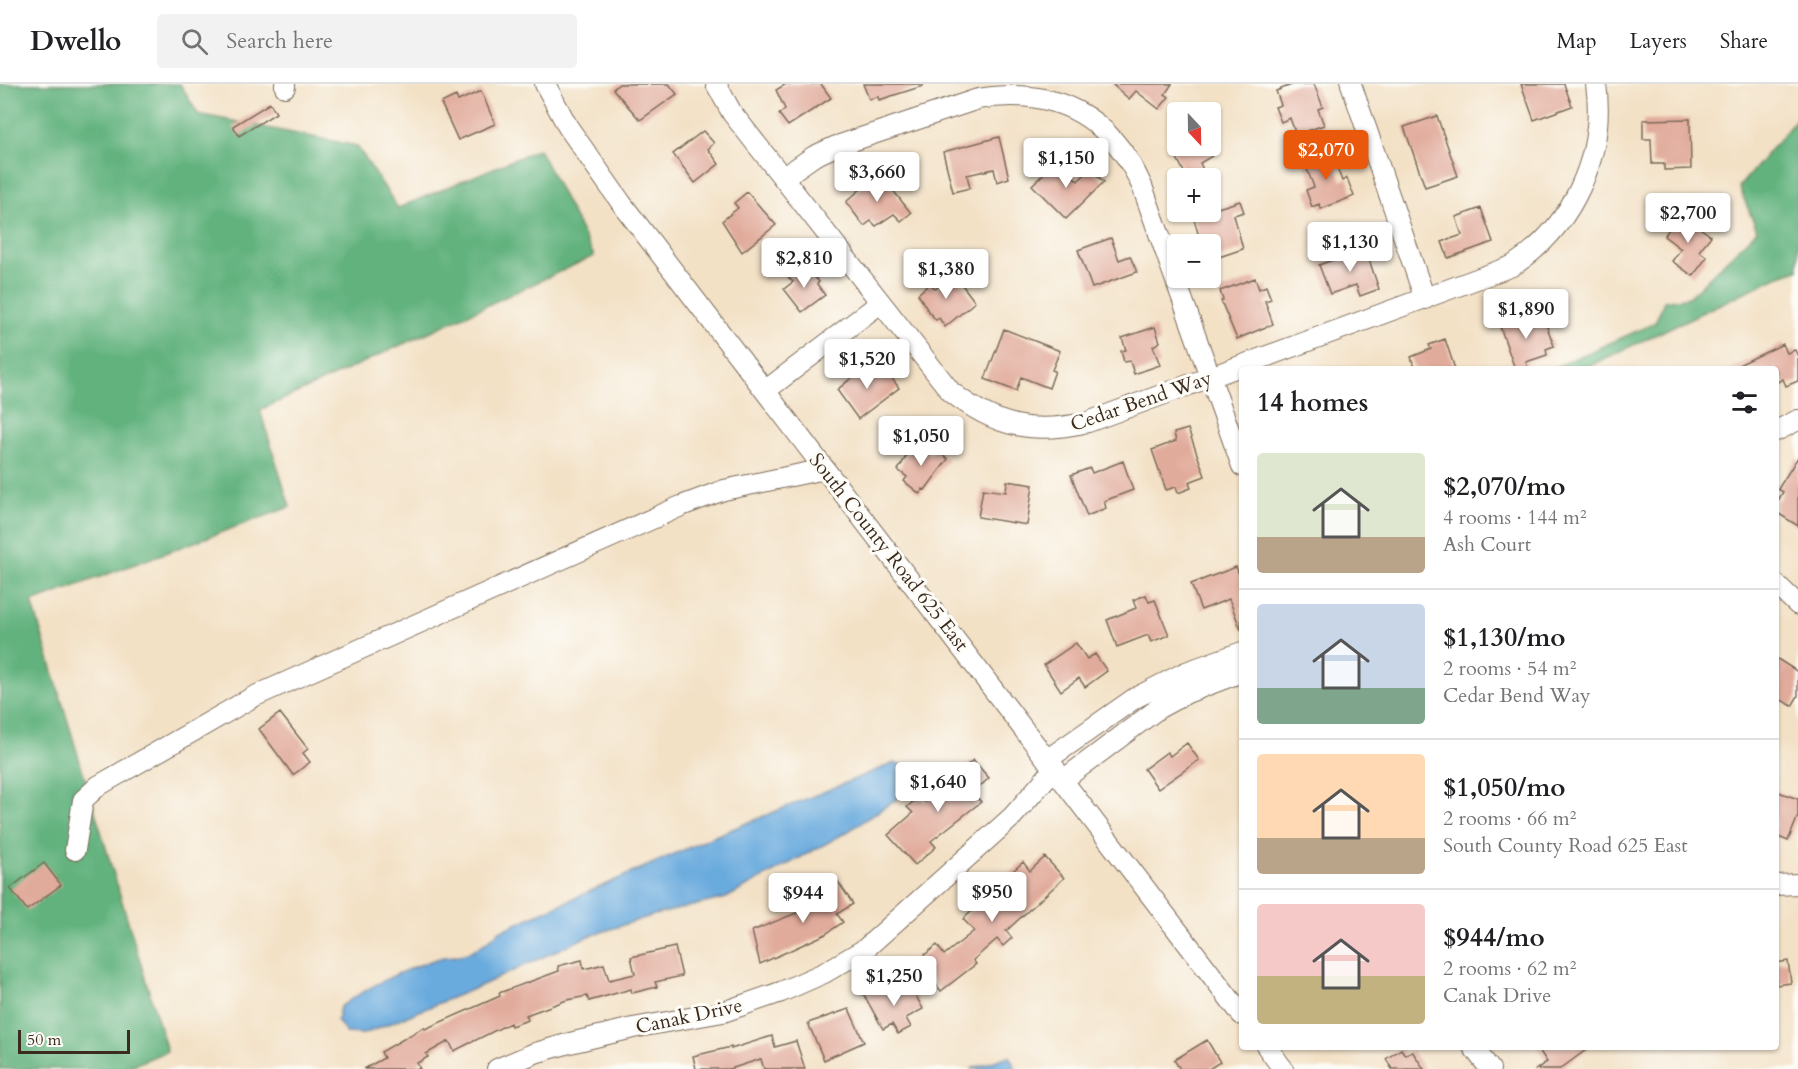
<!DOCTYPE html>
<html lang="en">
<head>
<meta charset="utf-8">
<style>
	body { margin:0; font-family:Cardo,serif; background:#f2f2f2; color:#202124; height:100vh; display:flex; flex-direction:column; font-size:22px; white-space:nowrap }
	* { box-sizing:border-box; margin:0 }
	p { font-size:20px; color:#757577 }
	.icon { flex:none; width:33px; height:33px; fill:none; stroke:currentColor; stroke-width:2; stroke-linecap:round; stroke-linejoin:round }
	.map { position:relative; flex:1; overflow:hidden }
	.sheet { position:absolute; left:1239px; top:282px; width:540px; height:684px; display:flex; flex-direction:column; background:#fff; border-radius:6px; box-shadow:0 2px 4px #0004 }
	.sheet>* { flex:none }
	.needle { width:39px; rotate:158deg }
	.controls { position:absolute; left:1167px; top:18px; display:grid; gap:12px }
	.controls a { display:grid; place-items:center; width:54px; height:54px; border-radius:6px; background:#fff; box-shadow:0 2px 4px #0004; font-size:30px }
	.scale { position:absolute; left:18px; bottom:15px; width:112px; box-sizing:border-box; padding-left:6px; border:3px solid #3b2a1e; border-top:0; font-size:16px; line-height:21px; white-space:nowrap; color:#3b2a1e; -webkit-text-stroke:4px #fdfcf7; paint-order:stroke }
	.price { position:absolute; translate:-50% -51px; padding:0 14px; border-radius:6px; background:#fff; color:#222; font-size:20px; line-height:39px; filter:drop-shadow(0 2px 3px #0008) }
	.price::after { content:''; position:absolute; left:50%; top:36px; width:18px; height:14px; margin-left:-9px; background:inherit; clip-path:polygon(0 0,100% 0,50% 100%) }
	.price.active { background:#ea580c; color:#fff }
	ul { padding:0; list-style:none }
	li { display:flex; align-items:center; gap:18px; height:150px; padding:0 18px }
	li+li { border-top:2px solid #e0e0e0 }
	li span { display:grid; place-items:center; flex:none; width:168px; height:120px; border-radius:6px; color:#555 }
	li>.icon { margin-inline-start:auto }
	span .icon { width:72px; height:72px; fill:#fffc; stroke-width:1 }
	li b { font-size:26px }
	h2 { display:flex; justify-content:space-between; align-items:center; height:72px; padding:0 18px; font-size:26px }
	header { display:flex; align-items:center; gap:36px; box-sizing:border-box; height:84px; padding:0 30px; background:#fff; border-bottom:2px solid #e0e0e0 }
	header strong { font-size:28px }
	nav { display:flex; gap:33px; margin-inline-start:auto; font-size:21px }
	.search { width:420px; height:54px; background:#f2f2f2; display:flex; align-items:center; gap:15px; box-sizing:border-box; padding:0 21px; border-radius:6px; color:#757577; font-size:22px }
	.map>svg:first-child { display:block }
	.forest { fill:#62b27e; stroke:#4e6e4e; stroke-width:1.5 }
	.water { fill:#6babde; stroke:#536a7e; stroke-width:1.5 }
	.building { fill:#e1ab9b }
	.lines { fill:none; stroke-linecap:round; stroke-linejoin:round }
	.minor-casing { stroke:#7b6a59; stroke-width:22 }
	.minor { stroke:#fff; stroke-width:20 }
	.labels { text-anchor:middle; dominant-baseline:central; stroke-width:6; stroke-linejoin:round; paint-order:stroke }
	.street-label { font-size:20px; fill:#3b2a1e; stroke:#fdfcf7 }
</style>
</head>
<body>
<header>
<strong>Dwello</strong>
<div class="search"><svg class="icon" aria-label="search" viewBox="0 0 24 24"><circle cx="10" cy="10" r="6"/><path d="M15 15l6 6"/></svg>Search here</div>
<nav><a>Map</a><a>Layers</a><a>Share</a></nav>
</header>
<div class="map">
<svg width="1798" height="985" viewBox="0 0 1798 985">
	<rect width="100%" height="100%" fill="#fdfcf7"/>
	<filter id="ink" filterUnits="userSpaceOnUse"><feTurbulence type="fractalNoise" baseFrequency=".0167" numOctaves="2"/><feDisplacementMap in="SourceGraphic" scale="12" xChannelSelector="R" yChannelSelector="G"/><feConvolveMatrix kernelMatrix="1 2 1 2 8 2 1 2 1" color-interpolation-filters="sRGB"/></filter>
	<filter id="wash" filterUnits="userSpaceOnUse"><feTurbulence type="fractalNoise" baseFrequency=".008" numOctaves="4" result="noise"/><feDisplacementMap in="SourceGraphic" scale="24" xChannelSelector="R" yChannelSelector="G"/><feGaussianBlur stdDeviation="1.35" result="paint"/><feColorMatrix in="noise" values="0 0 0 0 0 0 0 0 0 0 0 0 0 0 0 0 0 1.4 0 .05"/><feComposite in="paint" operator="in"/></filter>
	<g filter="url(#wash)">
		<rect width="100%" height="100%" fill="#f3e1c6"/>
		<path class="forest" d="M 0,0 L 180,0 L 198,30 L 357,62 L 398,124 L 539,65 L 594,172 L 260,326 L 290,423 L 32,518 L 167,967 L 124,985 L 0,985 Z
			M 1798,33 L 1798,186 L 1777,193 L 1583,285 L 1551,285 L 1655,239 L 1664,217 L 1689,213 L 1757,146 L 1739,103 Z"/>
		<path class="water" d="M 894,679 L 906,682 L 910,693 L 903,711 L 880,726 L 847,748 L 726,814 L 654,831 L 586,853 L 478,903 L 364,950 L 346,949 L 337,936 L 340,923 C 369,902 406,884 440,874 C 446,872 452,873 458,872 C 473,868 487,859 498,848 L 715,752 Z
			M 1009,972 L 1016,985 L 971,985 Z"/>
		<g id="blocks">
			<path class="building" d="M 619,0 L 669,0 L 677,10 L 640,36 L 613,5 Z
				M 786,0 L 821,0 L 831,14 L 788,42 L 779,30 L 785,25 L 776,6 Z
				M 863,0 L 923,0 L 923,2 L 879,16 L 878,13 L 869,15 Z
				M 1112,0 L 1172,0 L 1165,10 L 1169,13 L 1159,25 L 1136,7 L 1129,15 Z
				M 1294,0 L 1314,0 L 1323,23 L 1318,25 L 1324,41 L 1296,51 L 1290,34 L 1281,38 L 1275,23 L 1281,21 L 1276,7 Z
				M 1521,0 L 1564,0 L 1572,22 L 1534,36 Z
				M 481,7 L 495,40 L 458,56 L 441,19 L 456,12 L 458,17 Z
				M 270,19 L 276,29 L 239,52 L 233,42 Z
				M 1437,32 L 1458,92 L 1425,103 L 1404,43 Z
				M 1690,35 L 1691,85 L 1664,86 L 1664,80 L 1652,80 L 1651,55 L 1643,55 L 1643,36 Z
				M 703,47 L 714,59 L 708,65 L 719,80 L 695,99 L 673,70 Z
				M 999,53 L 1009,94 L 997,98 L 994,85 L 967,91 L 970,104 L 953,108 L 943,68 Z
				M 1171,62 L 1208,62 L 1212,72 L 1200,79 L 1203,86 L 1187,94 Z
				M 1330,65 L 1342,97 L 1347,94 L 1354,112 L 1321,125 L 1319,120 L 1312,123 L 1306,106 L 1314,103 L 1303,75 Z
				M 1057,77 L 1078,97 L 1090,85 L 1104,98 L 1066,135 L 1032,101 Z
				M 879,89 L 911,129 L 901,137 L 894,130 L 876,142 L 871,137 L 864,142 L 846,118 Z
				M 747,108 L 776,141 L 742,168 L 722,137 L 738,124 L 734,119 Z
				M 1240,117 L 1244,128 L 1234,131 L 1243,165 L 1219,173 L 1218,171 L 1210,173 L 1210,160 L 1204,160 L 1203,156 L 1200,156 L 1193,132 Z
				M 1481,124 L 1493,158 L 1448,174 L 1442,158 L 1462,151 L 1456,133 Z
				M 1680,130 L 1711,152 L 1699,167 L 1707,173 L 1693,192 L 1672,177 L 1681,165 L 1664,152 Z
				M 1111,154 L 1119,176 L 1130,172 L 1137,188 L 1092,204 L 1078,166 Z
				M 1364,161 L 1379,205 L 1360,212 L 1356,201 L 1330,210 L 1319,181 L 1354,168 L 1353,165 Z
				M 801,182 L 806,188 L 809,186 L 819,198 L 817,200 L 825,211 L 802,228 L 784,205 L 793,198 L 788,193 Z
				M 954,190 L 975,218 L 945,243 L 939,234 L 936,236 L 928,227 L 918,210 L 930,199 L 935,205 Z
				M 1255,194 L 1259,205 L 1266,202 L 1271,215 L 1265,217 L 1273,240 L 1237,255 L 1221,217 L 1223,216 L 1220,207 Z
				M 1512,232 L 1517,232 L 1520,240 L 1543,232 L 1554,262 L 1546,265 L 1547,271 L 1526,278 L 1528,285 L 1515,285 L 1498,237 Z
				M 1155,243 L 1160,258 L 1153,262 L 1160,281 L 1134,290 L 1130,277 L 1124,278 L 1121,267 L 1126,266 L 1122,254 Z
				M 1004,245 L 1060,267 L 1052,286 L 1055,287 L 1049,304 L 1021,293 L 1016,307 L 985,295 Z
				M 1445,255 L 1455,285 L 1415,285 L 1411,273 L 1431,265 L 1429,261 Z
				M 1783,260 L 1787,269 L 1795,266 L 1798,273 L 1798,297 L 1786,302 L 1783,295 L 1776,299 L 1776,285 L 1730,285 Z
				M 871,278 L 885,293 L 889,290 L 899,304 L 858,335 L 837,306 Z
				M 1188,345 L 1205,392 L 1189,398 L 1191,404 L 1178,409 L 1176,403 L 1166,406 L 1152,366 L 1176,357 L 1174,349 Z
				M 914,359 L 930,371 L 935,365 L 948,375 L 925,406 L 923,405 L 920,410 L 904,397 L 907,393 L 898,386 Z
				M 1798,373 L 1798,442 L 1776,428 L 1776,420 L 1783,408 L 1778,405 Z
				M 1123,377 L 1133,406 L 1104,417 L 1106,424 L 1087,432 L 1071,391 L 1090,384 L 1092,389 Z
				M 1007,397 L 1033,401 L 1027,441 L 978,433 L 983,405 L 1006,408 Z
				M 1236,483 L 1242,497 L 1241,546 L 1229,515 L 1201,526 L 1191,500 Z
				M 1146,511 L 1149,518 L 1155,516 L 1169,551 L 1151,558 L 1148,551 L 1117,563 L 1107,536 L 1136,524 L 1133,516 Z
				M 1076,559 L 1087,575 L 1095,570 L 1107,587 L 1085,603 L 1079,594 L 1061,607 L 1044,581 Z
				M 1776,574 L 1798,588 L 1798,612 L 1792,622 L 1776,613 Z
				M 280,629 L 308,665 L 303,669 L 310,678 L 293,691 L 259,645 Z
				M 1187,659 L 1199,676 L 1158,705 L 1144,685 L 1167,668 L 1170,672 Z
				M 973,676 L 989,694 L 973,709 L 981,718 L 931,757 L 936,763 L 915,781 L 888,751 L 913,729 L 907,723 L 920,712 L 925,718 Z
				M 1776,707 L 1798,715 L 1798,732 L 1788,757 L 1776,752 Z
				M 1045,773 L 1064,794 L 1006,847 L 1012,854 L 1003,862 L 997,855 L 973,876 L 976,880 L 941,907 L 917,877 L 937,861 L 944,871 L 974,847 L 963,835 L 980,820 L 986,826 L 1012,803 L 1005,794 L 1023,778 L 1030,787 Z
				M 44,779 L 61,801 L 27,826 L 10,804 Z
				M 837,796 L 853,820 L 837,830 L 843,838 L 824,851 L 760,880 L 752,847 L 804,826 L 800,820 Z
				M 675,863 L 682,892 L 655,898 L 657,903 L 632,909 L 631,905 L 589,917 L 587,912 L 567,916 L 526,931 L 528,936 L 511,942 L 510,939 L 454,967 L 449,957 L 426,970 L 428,973 L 417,979 L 420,985 L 364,985 L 384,974 L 381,968 L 424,943 L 425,945 L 500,912 L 499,909 L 559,887 L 558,882 L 582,876 L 584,885 L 604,880 L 609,896 L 635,890 L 631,873 Z
				M 1788,877 L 1791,899 L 1776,901 L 1776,879 Z
				M 886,899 L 892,910 L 910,901 L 923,925 L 906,934 L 911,943 L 898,950 L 892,940 L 883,945 L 864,911 Z
				M 849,925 L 864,958 L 824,976 L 808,939 Z
				M 772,952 L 775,963 L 796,957 L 805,985 L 764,985 L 761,975 L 730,985 L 696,985 L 693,972 L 731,963 L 731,965 Z
				M 1207,956 L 1220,978 L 1209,985 L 1180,985 L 1174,976 Z
				M 1537,963 L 1590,963 L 1560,985 L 1536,985 L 1547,978 Z
				M 1401,965 L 1405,971 L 1412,967 L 1424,985 L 1392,985 L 1386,975 Z"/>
		</g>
	</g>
	<g filter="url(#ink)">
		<use href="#blocks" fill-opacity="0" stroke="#7b6a59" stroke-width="1.5"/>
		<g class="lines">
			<defs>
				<path id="minor" d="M 545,0 L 568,43 L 622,120 L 1242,931
					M 716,0 L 732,29 L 951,308 C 996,343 1033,351 1088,338 L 1512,182 C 1572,144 1606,71 1596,0
					M 1351,0 L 1425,215
					M 285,3 L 285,0
					M 784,93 L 814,72 L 834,63 L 978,15 C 1055,2 1110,31 1142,102 L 1242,382
					M 765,307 L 879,220
					M 1776,347 L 1798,336
					M 1776,500 L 1798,521
					M 1048,675 L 1135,614 L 1186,588 L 1242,568
					M 1063,696 L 1159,624 L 1187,609 L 1242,588
					M 75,766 L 83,716 L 98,702 L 253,613 L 681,422 L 724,406 L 825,385
					M 1776,801 L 1798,800
					M 1267,963 L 1283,985
					M 1473,963 L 1490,985
					M 497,985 L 535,969 L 570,959 L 633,944 L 723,928 L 781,908 L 824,889 L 865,865 L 1012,733 L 1055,684"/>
			</defs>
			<use href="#minor" class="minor-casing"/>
			<use href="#minor" class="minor"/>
		</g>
	</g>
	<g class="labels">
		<g class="street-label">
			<text transform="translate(1141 317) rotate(-19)">Cedar Bend Way</text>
			<text transform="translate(889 468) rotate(52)">South County Road 625 East</text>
			<text transform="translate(689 932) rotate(-12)">Canak Drive</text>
		</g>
	</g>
</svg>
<div class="controls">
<a><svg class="needle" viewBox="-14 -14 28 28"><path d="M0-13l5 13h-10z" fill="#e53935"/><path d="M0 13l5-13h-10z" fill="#757577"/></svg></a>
<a>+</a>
<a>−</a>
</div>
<div class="scale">50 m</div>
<b class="price active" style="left:1326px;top:97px">$2,070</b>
<b class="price" style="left:1066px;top:105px">$1,150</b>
<b class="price" style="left:877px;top:119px">$3,660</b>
<b class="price" style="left:1688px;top:160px">$2,700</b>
<b class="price" style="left:1350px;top:189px">$1,130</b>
<b class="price" style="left:804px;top:205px">$2,810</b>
<b class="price" style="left:946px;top:216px">$1,380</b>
<b class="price" style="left:1526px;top:256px">$1,890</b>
<b class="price" style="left:867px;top:306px">$1,520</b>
<b class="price" style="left:921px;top:383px">$1,050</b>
<b class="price" style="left:938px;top:729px">$1,640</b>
<b class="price" style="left:992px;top:839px">$950</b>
<b class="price" style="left:803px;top:840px">$944</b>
<b class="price" style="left:894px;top:923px">$1,250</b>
<section class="sheet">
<h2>14 homes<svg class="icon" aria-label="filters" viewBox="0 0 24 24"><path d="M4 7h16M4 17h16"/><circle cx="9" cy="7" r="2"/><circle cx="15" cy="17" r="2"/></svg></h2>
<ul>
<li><span style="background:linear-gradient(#dfe7d0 70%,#b9a48a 0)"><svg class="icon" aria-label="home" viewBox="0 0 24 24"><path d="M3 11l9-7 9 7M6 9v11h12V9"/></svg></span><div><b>$2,070/mo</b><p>4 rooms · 144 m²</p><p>Ash Court</p></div></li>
<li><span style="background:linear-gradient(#c9d6e8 70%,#7fa58c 0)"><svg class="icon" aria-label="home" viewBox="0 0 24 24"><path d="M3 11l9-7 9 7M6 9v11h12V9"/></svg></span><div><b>$1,130/mo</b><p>2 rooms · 54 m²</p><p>Cedar Bend Way</p></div></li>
<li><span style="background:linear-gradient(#ffd9b3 70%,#b9a48a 0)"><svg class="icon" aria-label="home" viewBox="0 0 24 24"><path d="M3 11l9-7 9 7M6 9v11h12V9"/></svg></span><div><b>$1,050/mo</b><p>2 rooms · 66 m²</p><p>South County Road 625 East</p></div></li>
<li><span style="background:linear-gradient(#f6c9c9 60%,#c2b280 0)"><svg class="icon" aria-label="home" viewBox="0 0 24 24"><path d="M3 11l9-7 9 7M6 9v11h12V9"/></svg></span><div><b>$944/mo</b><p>2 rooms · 62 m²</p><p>Canak Drive</p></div></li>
</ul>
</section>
</div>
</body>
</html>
